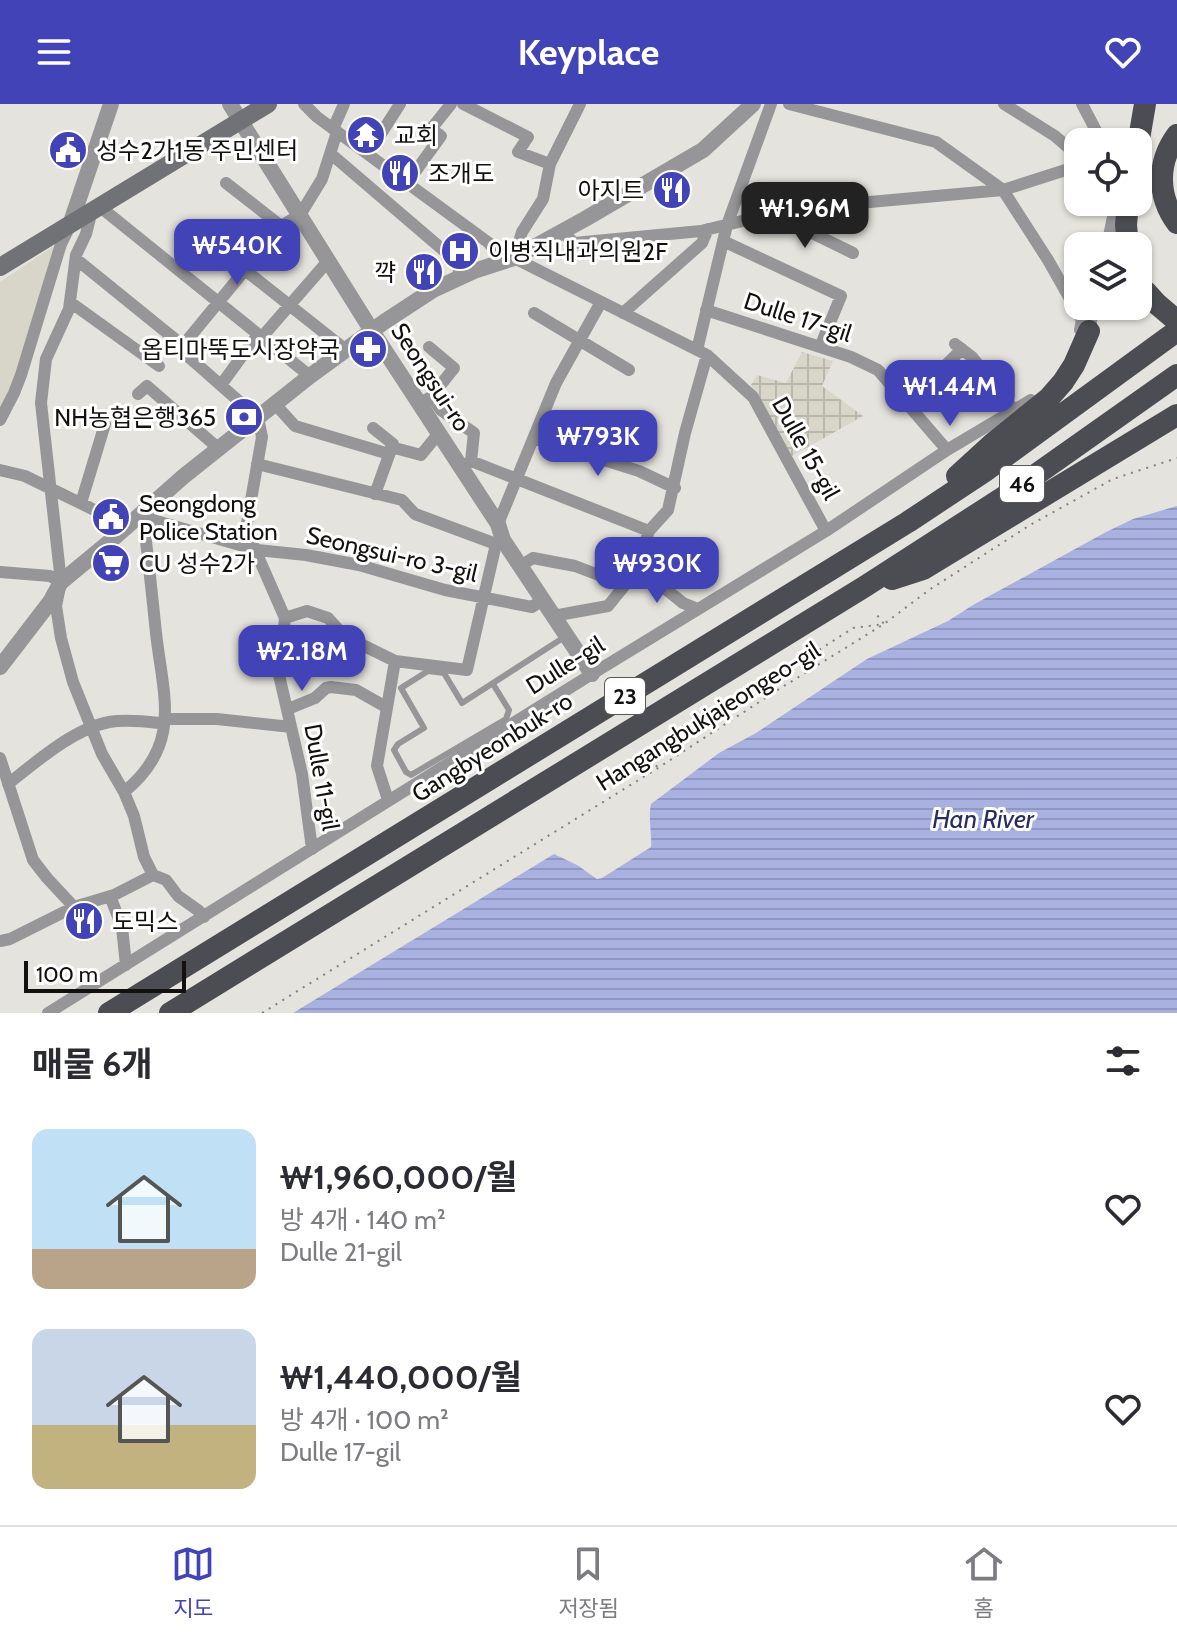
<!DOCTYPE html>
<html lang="ko">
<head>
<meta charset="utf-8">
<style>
	body { margin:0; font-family:Cabin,"Noto Sans KR",sans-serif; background:#f7f7f7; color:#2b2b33; height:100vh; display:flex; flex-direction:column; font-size:30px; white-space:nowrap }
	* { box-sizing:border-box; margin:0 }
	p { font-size:26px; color:#7c7c81 }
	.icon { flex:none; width:44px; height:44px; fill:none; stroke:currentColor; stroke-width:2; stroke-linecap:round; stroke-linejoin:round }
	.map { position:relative; height:909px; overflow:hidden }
	.drawer { display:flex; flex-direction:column; background:#fff; flex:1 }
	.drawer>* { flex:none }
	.tools { position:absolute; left:1064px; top:24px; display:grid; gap:16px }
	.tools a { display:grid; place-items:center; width:88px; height:88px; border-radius:16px; background:#fff; box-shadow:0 2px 6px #0004; font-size:40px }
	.scale { position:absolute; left:24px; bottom:20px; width:162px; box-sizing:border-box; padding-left:8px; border:4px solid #12110f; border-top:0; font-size:22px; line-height:28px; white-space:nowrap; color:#12110f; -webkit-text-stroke:6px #fff; paint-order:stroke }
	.price { position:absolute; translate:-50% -68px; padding:0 18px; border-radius:16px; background:#4343b8; color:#fff; font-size:26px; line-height:52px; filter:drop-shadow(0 2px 4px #0008) }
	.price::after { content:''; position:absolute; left:50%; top:48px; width:24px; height:18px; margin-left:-12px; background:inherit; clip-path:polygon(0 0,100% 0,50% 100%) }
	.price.active { background:#222; color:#fff }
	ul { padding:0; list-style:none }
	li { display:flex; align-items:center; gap:24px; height:200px; padding:0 32px }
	li span { display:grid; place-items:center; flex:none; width:224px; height:160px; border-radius:16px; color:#555 }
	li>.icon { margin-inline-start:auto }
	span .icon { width:96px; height:96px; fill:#fffc; stroke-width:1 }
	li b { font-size:34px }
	h2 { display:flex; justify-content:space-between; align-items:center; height:96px; padding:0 32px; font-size:34px }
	header { display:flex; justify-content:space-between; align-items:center; height:104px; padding:0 32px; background:#4343b8; color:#fff; font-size:36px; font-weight:800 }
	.menu { display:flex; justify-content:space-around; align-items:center; height:112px; border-top:2px solid #e1e1e2; background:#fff; font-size:22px; color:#7c7c81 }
	.menu a { display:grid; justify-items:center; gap:4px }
	.menu .active { color:#4343b8 }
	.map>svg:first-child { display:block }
	.built { fill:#d8d6c9 }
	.industrial { fill:url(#industrial-grid) }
	.water { fill:url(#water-rules) }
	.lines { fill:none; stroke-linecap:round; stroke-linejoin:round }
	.path { stroke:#82817d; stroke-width:2; stroke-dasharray:2 6; stroke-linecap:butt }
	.service { stroke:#969699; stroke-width:6 }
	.minor { stroke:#969699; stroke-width:12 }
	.tertiary { stroke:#969699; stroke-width:16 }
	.secondary { stroke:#717275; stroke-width:18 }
	.trunk { stroke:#4c4d52; stroke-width:22 }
	.trunk-bridge { stroke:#4c4d52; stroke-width:22 }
	.labels { text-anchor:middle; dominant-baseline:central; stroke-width:6; stroke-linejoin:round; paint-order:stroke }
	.shield { fill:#fff; stroke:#595857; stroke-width:2 }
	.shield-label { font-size:22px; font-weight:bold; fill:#12110f }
	.poi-label { font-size:24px; fill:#12110f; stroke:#fff; text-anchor:start }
	.street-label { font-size:24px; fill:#12110f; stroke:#fff }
	.water-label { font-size:26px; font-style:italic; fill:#282c64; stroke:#fff }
</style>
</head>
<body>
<header><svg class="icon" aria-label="menu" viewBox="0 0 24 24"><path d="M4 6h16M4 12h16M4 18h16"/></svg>Keyplace<svg class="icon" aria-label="heart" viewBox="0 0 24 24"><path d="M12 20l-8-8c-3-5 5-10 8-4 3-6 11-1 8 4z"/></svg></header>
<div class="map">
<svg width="1177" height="909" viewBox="0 0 1177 909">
	<defs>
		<pattern id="industrial-grid" width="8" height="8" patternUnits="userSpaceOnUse" patternTransform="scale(2)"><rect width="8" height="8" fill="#d8d6c9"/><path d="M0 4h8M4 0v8" fill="none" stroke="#b8b7ab"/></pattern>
		<pattern id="water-rules" width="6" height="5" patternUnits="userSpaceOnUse" patternTransform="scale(2)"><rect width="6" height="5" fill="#a9b1e1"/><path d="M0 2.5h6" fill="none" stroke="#9097c0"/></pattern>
	</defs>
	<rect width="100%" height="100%" fill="#e4e3dd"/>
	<path class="built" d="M 54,142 L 22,258 L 0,304 L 0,178 Z"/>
	<path class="industrial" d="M 802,248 L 833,257 L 822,282 L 863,312 L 792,352 L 751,281 L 757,271 L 786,279 Z"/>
	<path class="water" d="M 1177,402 L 1177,909 L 293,909 L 554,750 L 577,761 L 597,775 L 602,774 L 651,743 C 652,729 648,713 651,700 L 719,649 L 756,629 L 867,555 L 948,517 L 973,501 L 1106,428 L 1133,415 Z"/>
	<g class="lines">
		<path class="path" d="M 657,663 L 656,661 L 651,665 L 643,653 L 647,650 L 655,652 L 853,524 L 884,520 L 877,511
			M 262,909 L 658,664 L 776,587 L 884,520 L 929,486 L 1030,421 L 1113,375 L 1177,354"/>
		<path class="service" d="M 493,580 L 509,606 L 506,615 L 411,671 L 406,668 L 394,646 L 398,640 L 424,624 L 401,584 L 428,567 L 444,569 L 462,599 L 566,532"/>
		<path class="minor" d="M 304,0 L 317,13 L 489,139 L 504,158
			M 463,0 L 528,33 L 518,48 L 550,60
			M 580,0 L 550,60 L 543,95 L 522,128 L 514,154 L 707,251 L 753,293 L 826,427
			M 789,0 L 936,38 L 1003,86 L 1048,156 L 1082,216 L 1080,226 L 1089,227 L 1094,202
			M 1004,0 L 1055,32 L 1078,52
			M 1082,0 L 1102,38
			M 333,25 L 344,0
			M 331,50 L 456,157 L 461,173
			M 368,50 L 400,0
			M 226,79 L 281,122 L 300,111 L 322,75 L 337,28
			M 407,79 L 441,32 L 431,25 L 451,0
			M 99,102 L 310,272
			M 92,106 L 86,130 L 76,151 L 69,205 L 46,255 L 41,299 L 61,478 L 56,502 L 61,534 L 73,578 L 102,650 L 124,688 L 134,712 L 144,753 L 153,771 L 166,776 L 178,792 L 199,807 L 204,813
			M 773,110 L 853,149
			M 563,128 L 574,139 L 701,127 L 792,105 L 1003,86 L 1078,62
			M 207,136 L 346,246
			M 723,137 L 841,192 L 820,243
			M 1107,142 L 1116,98
			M 76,155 L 176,236 L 174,240 L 258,314 L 262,333 L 246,425 L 285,514 L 279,571 L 302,670 L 312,745
			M 70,198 L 159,262
			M 706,206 L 851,253 L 878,266 L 947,346
			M 534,209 L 629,266
			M 623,209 L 702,139 L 708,125
			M 955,240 L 972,253 L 1015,307
			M 180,245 L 281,122
			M 697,246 L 727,121 L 771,0
			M 221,281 L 253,237 L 262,233 L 328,157
			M 138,290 L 147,282 L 218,344
			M 431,293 L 441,306 L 474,329 L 471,357
			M 426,296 L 431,293 L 454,264 L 429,243
			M 275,300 L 295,322 L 389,350
			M 907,300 L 962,245
			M 0,316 L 14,289 L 21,271 L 61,140 L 69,124
			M 373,324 L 393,340 L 375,390
			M 534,334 L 639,367 L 675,384
			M 391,343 L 421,351 L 439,329
			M 257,360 L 402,396 L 415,410 L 496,440 L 501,438
			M 461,364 L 471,357 L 649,427
			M 0,366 L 25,372 L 127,422
			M 81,399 L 105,320 L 94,316
			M 139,412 L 257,446 L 306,451 L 359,461 L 445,486 L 532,503 L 542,496
			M 498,420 L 556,279 L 601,198
			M 520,462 L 533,454 L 575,462 L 625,481
			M 637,462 L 683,499 L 698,505
			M 0,468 L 50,472 L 61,478
			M 553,512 L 608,502 L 625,481 L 637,462 L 649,427 L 668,406 L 685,329 L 707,251
			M 285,514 L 307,507 L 328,514 L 344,532 L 395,557
			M 288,605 L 315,594 L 326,584 L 331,583 L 356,586 L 386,603
			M 0,654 L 33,756 L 47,774 L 74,803
			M 8,680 C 36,658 73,625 109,618 C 125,615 143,617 159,619 L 166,615 L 217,615 L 291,623
			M 124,688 C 183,640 163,592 156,529 C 152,490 148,452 143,413
			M 388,696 L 377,662 L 395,557 L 467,566 L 496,440
			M 110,792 L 122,823 L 126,861
			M 0,837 L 10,835 L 74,803 L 114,791 L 153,771
			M 48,909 L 592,570 L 826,427 L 947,346 L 1031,296"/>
		<path class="tertiary" d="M 230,0 L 372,227 L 498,420 L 503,436 L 592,570
			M 71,118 L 111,0
			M 0,563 L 50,498 L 61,478 L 107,440 L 184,372 L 310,272 L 384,218 L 433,186 L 474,167 L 514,154 L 585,115 L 703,46 L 753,0"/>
		<path class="secondary" d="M 0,163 L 268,0"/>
		<path class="trunk" d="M 1177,31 C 1157,58 1157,92 1177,119
			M 1138,41 L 1145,0
			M 1128,142 L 1126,121 L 1128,98
			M 957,372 L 992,340 L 1049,294 L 1063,278 L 1074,261 L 1089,227
			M 892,475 L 923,465 L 1177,311
			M 109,909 L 908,418 L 985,367 L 1177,227
			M 170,909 L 864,483 L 1010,389 L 1177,271"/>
		<path class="trunk-bridge" d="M 1146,188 L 1157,200 L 1177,217"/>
	</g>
	<defs>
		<symbol id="temple-disc" viewBox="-11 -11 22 22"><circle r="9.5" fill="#4343b8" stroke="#fff"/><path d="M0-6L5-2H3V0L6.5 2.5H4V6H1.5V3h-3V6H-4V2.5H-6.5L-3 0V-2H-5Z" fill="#fff"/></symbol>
		<symbol id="civic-disc" viewBox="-11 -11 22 22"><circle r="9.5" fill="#4343b8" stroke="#fff"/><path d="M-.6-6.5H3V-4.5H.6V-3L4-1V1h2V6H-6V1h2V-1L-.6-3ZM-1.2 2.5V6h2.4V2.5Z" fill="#fff"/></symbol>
		<symbol id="restaurant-disc" viewBox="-11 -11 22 22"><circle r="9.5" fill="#4343b8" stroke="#fff"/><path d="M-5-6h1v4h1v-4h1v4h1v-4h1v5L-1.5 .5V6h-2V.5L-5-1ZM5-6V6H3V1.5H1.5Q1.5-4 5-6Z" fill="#fff"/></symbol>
		<symbol id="hospital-disc" viewBox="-11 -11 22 22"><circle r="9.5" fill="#4343b8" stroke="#fff"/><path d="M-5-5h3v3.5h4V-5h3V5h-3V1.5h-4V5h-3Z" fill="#fff"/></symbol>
		<symbol id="pharmacy-disc" viewBox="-11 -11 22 22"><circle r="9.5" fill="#4343b8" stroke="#fff"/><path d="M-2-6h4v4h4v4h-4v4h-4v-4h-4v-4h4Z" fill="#fff"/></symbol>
		<symbol id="bank-disc" viewBox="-11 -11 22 22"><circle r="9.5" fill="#4343b8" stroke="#fff"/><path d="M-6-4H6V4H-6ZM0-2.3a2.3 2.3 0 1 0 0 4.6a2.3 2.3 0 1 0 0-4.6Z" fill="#fff"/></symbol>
		<symbol id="supermarket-disc" viewBox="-11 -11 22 22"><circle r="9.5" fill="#4343b8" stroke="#fff"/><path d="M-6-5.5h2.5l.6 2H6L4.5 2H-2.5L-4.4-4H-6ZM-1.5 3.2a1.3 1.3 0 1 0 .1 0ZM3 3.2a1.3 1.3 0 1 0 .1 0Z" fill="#fff"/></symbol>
	</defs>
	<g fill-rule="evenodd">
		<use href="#temple-disc" x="344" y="9" width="44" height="44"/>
		<use href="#civic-disc" x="46" y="24" width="44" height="44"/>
		<use href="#restaurant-disc" x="378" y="47" width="44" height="44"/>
		<use href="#restaurant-disc" x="650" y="64" width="44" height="44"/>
		<use href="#hospital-disc" x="438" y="125" width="44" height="44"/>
		<use href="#restaurant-disc" x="402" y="146" width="44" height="44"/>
		<use href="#pharmacy-disc" x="346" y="223" width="44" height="44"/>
		<use href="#bank-disc" x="222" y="291" width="44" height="44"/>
		<use href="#civic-disc" x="89" y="391" width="44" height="44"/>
		<use href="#supermarket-disc" x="89" y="437" width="44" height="44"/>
		<use href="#restaurant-disc" x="62" y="795" width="44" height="44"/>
	</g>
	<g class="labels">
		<g class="shield">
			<rect x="1000" y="362" width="44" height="36" rx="6"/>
			<rect x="605" y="574" width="40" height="36" rx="6"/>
		</g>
		<g class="shield-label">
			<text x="1022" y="380">46</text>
			<text x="625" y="592">23</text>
		</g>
		<g class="poi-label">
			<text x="394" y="31">교회</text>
			<text x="96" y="46">성수2가1동 주민센터</text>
			<text x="428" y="69">조개도</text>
			<text x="644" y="86" text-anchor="end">아지트</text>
			<text x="488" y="147">이병직내과의원2F</text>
			<text x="396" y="168" text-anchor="end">꺅</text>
			<text x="340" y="245" text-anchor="end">옵티마뚝도시장약국</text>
			<text x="216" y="313" text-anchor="end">NH농협은행365</text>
			<text x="139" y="399">Seongdong<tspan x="139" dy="28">Police Station</tspan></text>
			<text x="139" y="459">CU 성수2가</text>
			<text x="112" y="817">도믹스</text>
		</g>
		<g class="street-label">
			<text transform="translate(798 213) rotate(18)">Dulle 17-gil</text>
			<text transform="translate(431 273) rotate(57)">Seongsui-ro</text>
			<text transform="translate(806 344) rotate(61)">Dulle 15-gil</text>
			<text transform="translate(392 450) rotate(13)">Seongsui-ro 3-gil</text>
			<text transform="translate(565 561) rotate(-32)">Dulle-gil</text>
			<text transform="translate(708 612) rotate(-32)">Hangangbukjajeongeo-gil</text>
			<text transform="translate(492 643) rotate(-32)">Gangbyeonbuk-ro</text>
			<text transform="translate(322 673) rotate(80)">Dulle 11-gil</text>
		</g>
		<g class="water-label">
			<text x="983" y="715">Han River</text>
		</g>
	</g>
</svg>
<div class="tools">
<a><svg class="icon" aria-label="locate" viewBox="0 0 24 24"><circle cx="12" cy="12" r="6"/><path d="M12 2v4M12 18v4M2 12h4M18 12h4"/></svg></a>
<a><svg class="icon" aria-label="layers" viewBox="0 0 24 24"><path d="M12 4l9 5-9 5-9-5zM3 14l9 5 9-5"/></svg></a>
</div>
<div class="scale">100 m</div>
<b class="price active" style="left:805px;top:146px">₩1.96M</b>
<b class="price" style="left:237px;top:183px">₩540K</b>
<b class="price" style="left:950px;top:324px">₩1.44M</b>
<b class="price" style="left:598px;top:374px">₩793K</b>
<b class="price" style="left:657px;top:501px">₩930K</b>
<b class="price" style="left:302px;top:589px">₩2.18M</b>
</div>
<section class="drawer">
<h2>매물 6개<svg class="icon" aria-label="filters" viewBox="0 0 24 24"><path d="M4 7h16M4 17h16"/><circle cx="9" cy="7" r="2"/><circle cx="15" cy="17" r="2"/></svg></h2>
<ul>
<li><span style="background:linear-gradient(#bfe0f5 75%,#b9a48a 0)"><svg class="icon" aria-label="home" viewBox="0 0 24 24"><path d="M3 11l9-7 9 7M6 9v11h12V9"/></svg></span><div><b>₩1,960,000/월</b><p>방 4개 · 140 m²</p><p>Dulle 21-gil</p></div><svg class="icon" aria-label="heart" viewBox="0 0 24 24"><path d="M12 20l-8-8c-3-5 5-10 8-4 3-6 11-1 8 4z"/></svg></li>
<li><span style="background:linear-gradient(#c9d6e8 60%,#c2b280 0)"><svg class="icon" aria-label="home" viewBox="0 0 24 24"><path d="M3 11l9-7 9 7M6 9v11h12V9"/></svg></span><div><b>₩1,440,000/월</b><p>방 4개 · 100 m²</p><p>Dulle 17-gil</p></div><svg class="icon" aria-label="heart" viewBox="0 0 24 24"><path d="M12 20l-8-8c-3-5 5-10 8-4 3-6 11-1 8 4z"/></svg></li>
</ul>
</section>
<nav class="menu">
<a class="active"><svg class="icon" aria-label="map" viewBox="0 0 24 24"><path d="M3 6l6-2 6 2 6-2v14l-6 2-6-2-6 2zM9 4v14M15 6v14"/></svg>지도</a>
<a><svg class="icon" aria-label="saved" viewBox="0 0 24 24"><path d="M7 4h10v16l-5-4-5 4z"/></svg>저장됨</a>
<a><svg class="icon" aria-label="home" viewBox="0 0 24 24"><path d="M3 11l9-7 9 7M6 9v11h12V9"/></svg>홈</a>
</nav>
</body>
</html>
